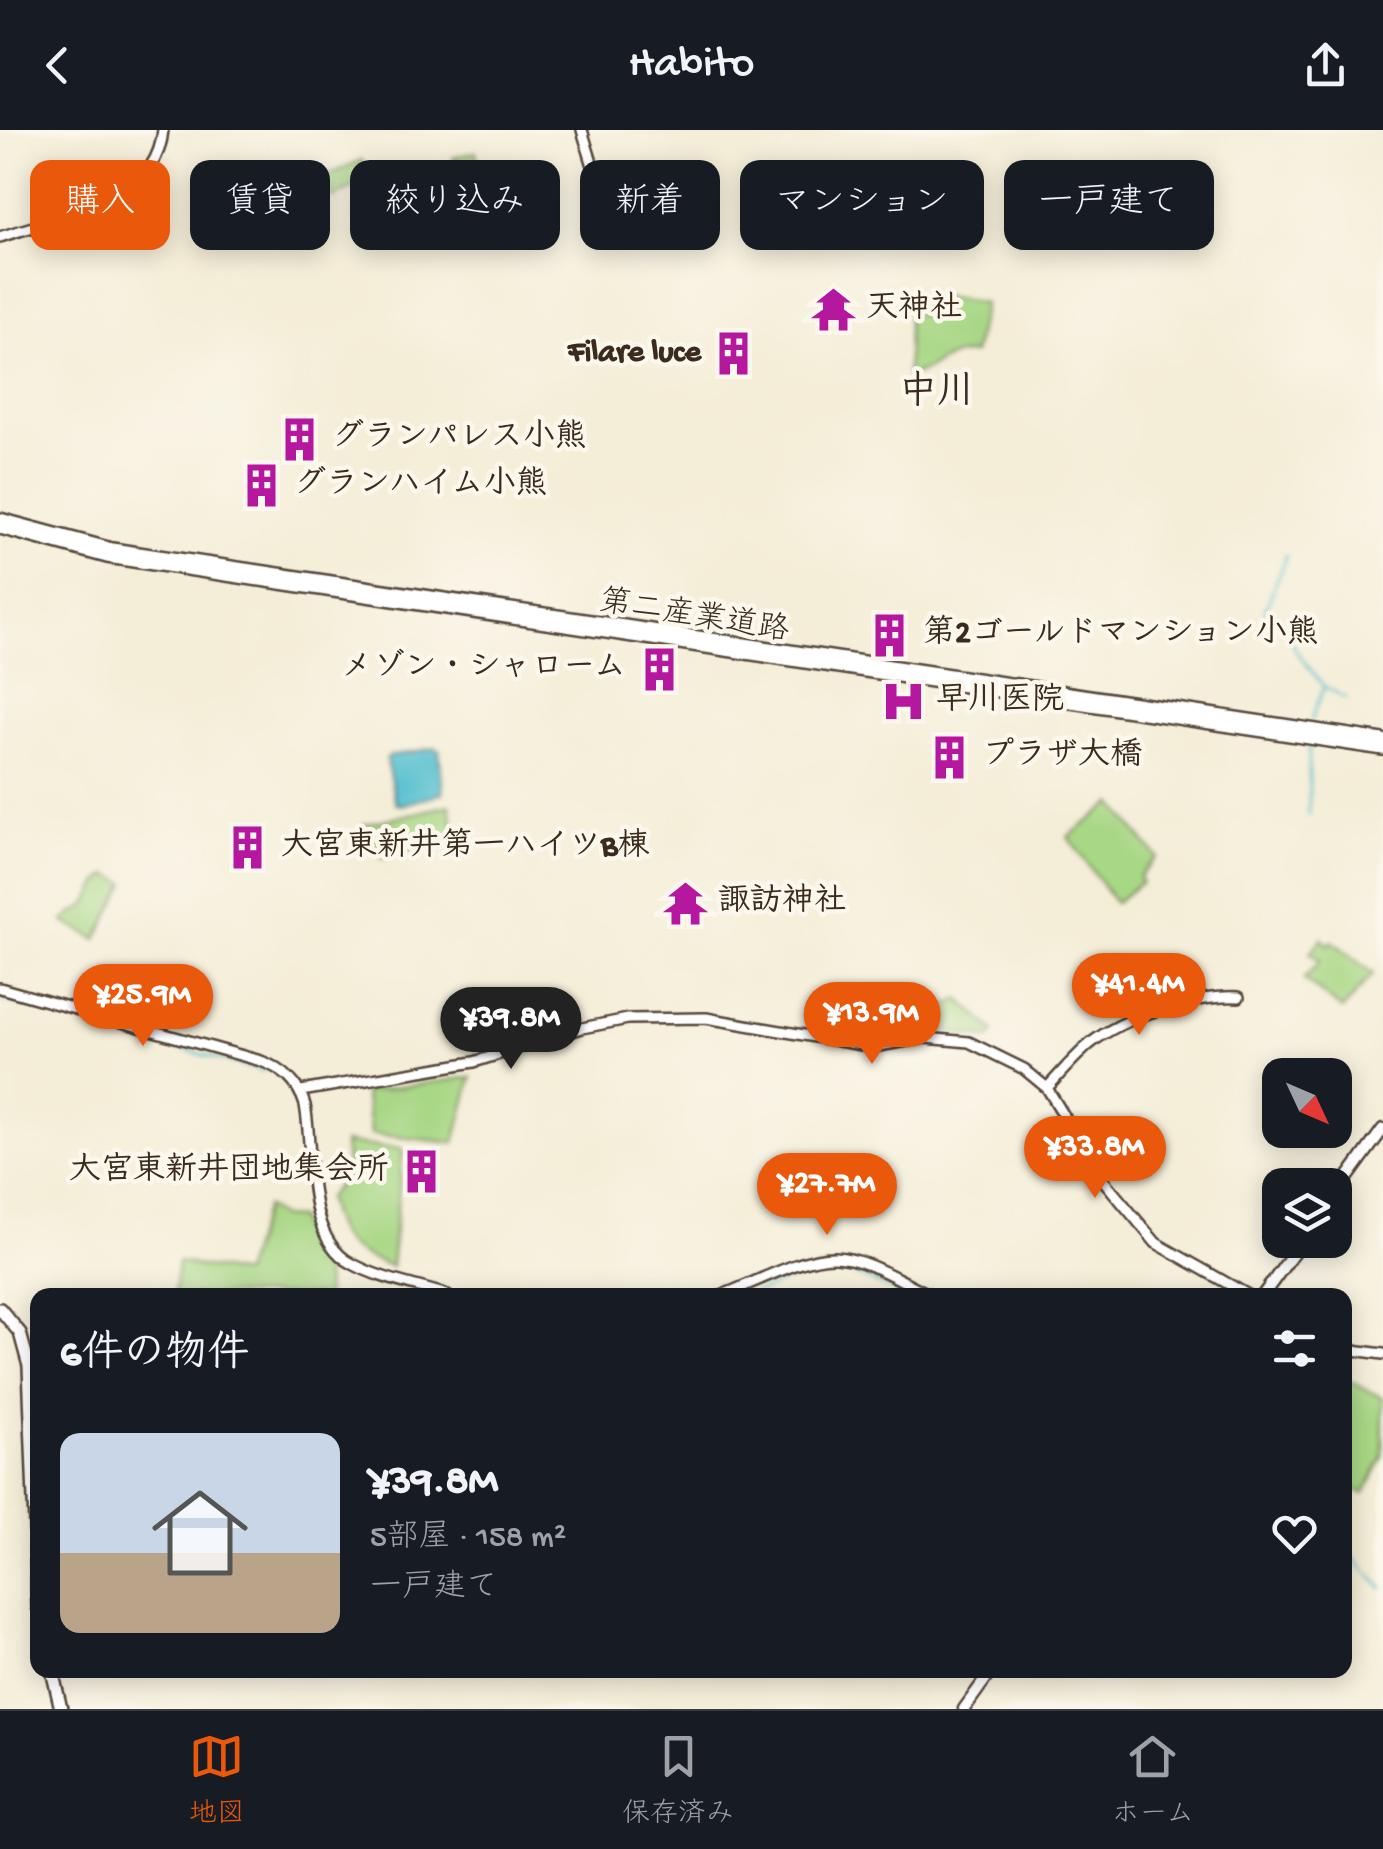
<!DOCTYPE html>
<html lang="ja">
<head>
<meta charset="utf-8">
<style>
	body { margin:0; font-family:"Gochi Hand","Klee One",sans-serif; background:#20242c; color:#f1f3f6; height:100vh; display:flex; flex-direction:column; font-size:38px; white-space:nowrap }
	* { box-sizing:border-box; margin:0 }
	p { font-size:32px; color:#9ea1a6 }
	.icon { flex:none; width:55px; height:55px; fill:none; stroke:currentColor; stroke-width:2; stroke-linecap:round; stroke-linejoin:round }
	.map { position:relative; flex:1; overflow:hidden }
	.side { position:absolute; left:30px; top:1158px; width:1322px; height:390px; display:flex; flex-direction:column; background:#171b24; border-radius:20px; box-shadow:0 5px 25px #0003 }
	.side>* { flex:none }
	.hud { position:absolute; left:30px; top:30px; width:1325px; height:90px; display:flex; gap:20px }
	.needle { width:65px; rotate:134deg }
	.controls { position:absolute; left:1262px; top:928px; display:grid; gap:20px }
	.controls a { display:grid; place-items:center; width:90px; height:90px; border-radius:20px; background:#171b24; box-shadow:0 5px 25px #0003; font-size:50px }
	.price { position:absolute; translate:-50% -85px; padding:0 22px; border-radius:35px; background:#ea580c; color:#fff; font-size:32px; line-height:65px; filter:drop-shadow(0 2px 5px #0008) }
	.price::after { content:''; position:absolute; left:50%; top:60px; width:30px; height:22px; margin-left:-15px; background:inherit; clip-path:polygon(0 0,100% 0,50% 100%) }
	.price.active { background:#222; color:#fff }
	ul { padding:0; list-style:none }
	li { display:flex; align-items:center; gap:30px; height:250px; padding:0 30px }
	li+li { border-top:2px solid #363941 }
	li span { display:grid; place-items:center; flex:none; width:280px; height:200px; border-radius:20px; color:#555 }
	li>.icon { margin-inline-start:auto }
	span .icon { width:120px; height:120px; fill:#fffc; stroke-width:1 }
	li b { font-size:42px }
	h2 { display:flex; justify-content:space-between; align-items:center; height:120px; padding:0 30px; font-size:42px }
	.pill { padding:0 35px; border-radius:20px; background:#171b24; box-shadow:0 5px 25px #0003; font-size:35px; line-height:90px }
	.pill.active { background:#ea580c; color:#fff }
	header { display:flex; justify-content:space-between; align-items:center; height:130px; padding:0 30px; background:#171b24; font-size:45px; font-weight:600 }
	.dock { display:flex; justify-content:space-around; align-items:center; height:140px; border-top:2px solid #363941; background:#171b24; font-size:28px; color:#9ea1a6 }
	.dock a { display:grid; justify-items:center; gap:5px }
	.dock .active { color:#ea580c }
	.map>svg:first-child { display:block }
	.green { fill:#a8d785; stroke:#728052; stroke-width:2.5 }
	.water { fill:#54bfcf; stroke:#487476; stroke-width:2.5 }
	.lines { fill:none; stroke-linecap:round; stroke-linejoin:round }
	.stream { stroke:#54bfcf; stroke-width:2.5 }
	.tertiary-casing { stroke:#57473a; stroke-width:14 }
	.secondary-casing { stroke:#57473a; stroke-width:15 }
	.primary-casing { stroke:#57473a; stroke-width:16 }
	.tertiary { stroke:#fff; stroke-width:9 }
	.secondary { stroke:#fff; stroke-width:10 }
	.primary { stroke:#fff; stroke-width:11 }
	.labels { text-anchor:middle; dominant-baseline:central; stroke-width:9; stroke-linejoin:round; paint-order:stroke }
	.poi-label { font-size:32px; font-weight:bold; fill:#3b2a1e; stroke:#fbf7ec; text-anchor:start }
	.street-label { font-size:32px; fill:#3b2a1e; stroke:#fbf7ec }
	.quarter-label { font-size:38px; font-weight:bold; fill:#3b2a1e; stroke:#fbf7ec }
</style>
</head>
<body>
<header><svg class="icon" aria-label="back" viewBox="0 0 24 24"><path d="M15 5l-7 7 7 7"/></svg>Habito<svg class="icon" aria-label="share" viewBox="0 0 24 24"><path d="M12 15V3M7 8l5-5 5 5M5 13v7h14v-7"/></svg></header>
<div class="map">
<svg width="1383" height="1579" viewBox="0 0 1383 1579">
	<rect width="100%" height="100%" fill="#fbf7ec"/>
	<filter id="ink" filterUnits="userSpaceOnUse"><feTurbulence type="fractalNoise" baseFrequency=".01" numOctaves="2"/><feDisplacementMap in="SourceGraphic" scale="20" xChannelSelector="R" yChannelSelector="G"/><feConvolveMatrix kernelMatrix="1 2 1 2 8 2 1 2 1" color-interpolation-filters="sRGB"/></filter>
	<filter id="wash" filterUnits="userSpaceOnUse"><feTurbulence type="fractalNoise" baseFrequency=".0048" numOctaves="4" result="noise"/><feDisplacementMap in="SourceGraphic" scale="40" xChannelSelector="R" yChannelSelector="G"/><feGaussianBlur stdDeviation="2.25" result="paint"/><feColorMatrix in="noise" values="0 0 0 0 0 0 0 0 0 0 0 0 0 0 0 0 0 1.4 0 .05"/><feComposite in="paint" operator="in"/></filter>
	<g filter="url(#wash)">
		<rect width="100%" height="100%" fill="#f4edd7"/>
		<path class="green" d="M 476,22 L 487,65 L 465,71 L 453,28 Z
			M 362,30 L 368,50 L 333,68 L 324,47 Z
			M 941,166 L 984,173 L 973,224 C 939,223 936,241 907,246 L 908,184 L 940,184 Z
			M 1113,673 L 1157,727 L 1139,746 L 1141,752 L 1115,773 L 1068,707 Z
			M 450,675 L 457,717 L 416,718 L 383,728 L 362,695 Z
			M 110,745 L 126,753 L 97,809 L 64,792 C 70,783 75,783 84,777 C 96,767 94,752 110,745 Z
			M 1322,809 L 1329,815 L 1332,811 L 1373,844 L 1342,880 L 1304,849 L 1320,831 L 1310,823 Z
			M 959,869 L 995,902 L 990,909 L 935,900 L 876,909 L 914,896 Z
			M 472,947 L 455,1013 L 371,1004 L 364,962 Z
			M 344,1013 L 403,1019 L 391,1136 C 350,1122 335,1113 327,1068 L 347,1043 Z
			M 265,1077 L 280,1087 L 298,1088 L 308,1121 L 325,1140 L 326,1165 L 174,1165 L 178,1132 L 243,1144 Z
			M 1345,1249 L 1383,1268 L 1383,1327 L 1364,1364 L 1345,1354 Z"/>
		<path class="water" d="M 435,618 L 439,620 L 443,663 L 401,675 L 396,673 L 386,630 L 389,626 Z"/>
		<g class="lines">
			<path class="stream" d="M 1286,425 L 1265,481 L 1281,489 L 1297,522 L 1324,557 L 1311,591
				M 1325,557 L 1346,568
				M 1309,618 L 1309,685
				M 0,869 L 263,941
				M 305,1085 L 308,1102 L 330,1133
				M 749,1165 L 816,1140 L 835,1136 L 904,1165
				M 1345,1419 L 1383,1458"/>
		</g>
	</g>
	<g filter="url(#ink)">
		<g class="lines">
			<defs>
				<path id="tertiary" d="M 582,0 L 605,75
					M 0,107 C 60,86 156,77 163,0
					M 0,858 L 261,931 C 283,939 298,952 305,975 C 314,1022 303,1107 351,1133 C 379,1149 416,1155 447,1165
					M 1047,958 C 1061,943 1075,926 1091,913 C 1125,886 1195,865 1239,867
					M 301,961 L 474,932 L 582,898 L 628,889 L 706,888 L 873,917 L 925,908 L 969,912 L 1024,939 L 1047,958 L 1104,1051 L 1156,1113 L 1248,1165
					M 722,1165 C 753,1154 803,1126 835,1127 C 867,1128 902,1152 931,1165
					M 1345,1219 L 1383,1224"/>
				<path id="secondary" d="M 1335,1065 L 1383,999
					M 1263,1165 L 1303,1110
					M 964,1579 L 992,1540"/>
				<path id="primary" d="M 0,389 L 112,419 L 1383,610
					M 0,398 L 107,427 L 1383,619
					M 0,1179 L 20,1203 L 29,1236 L 38,1477
					M 52,1540 L 61,1579"/>
			</defs>
			<use href="#tertiary" class="tertiary-casing"/>
			<use href="#secondary" class="secondary-casing"/>
			<use href="#primary" class="primary-casing"/>
			<use href="#tertiary" class="tertiary"/>
			<use href="#secondary" class="secondary"/>
			<use href="#primary" class="primary"/>
		</g>
	</g>
	<defs>
		<symbol id="temple-bare" viewBox="-9 -9 18 18"><path d="M0-6L5-2H3V0L6.5 2.5H4V6H1.5V3h-3V6H-4V2.5H-6.5L-3 0V-2H-5Z" fill="#b5179e" stroke="#fbf7ec" stroke-width="2.5" paint-order="stroke"/></symbol>
		<symbol id="building-bare" viewBox="-9 -9 18 18"><path d="M-4-6H4V6H1V3H-1V6H-4ZM-2.5-4.3h1.7v1.8h-1.7ZM.8-4.3h1.7v1.8H.8ZM-2.5-1h1.7V.8h-1.7ZM.8-1h1.7V.8H.8Z" fill="#b5179e" stroke="#fbf7ec" stroke-width="2.5" paint-order="stroke"/></symbol>
		<symbol id="hospital-bare" viewBox="-9 -9 18 18"><path d="M-5-5h3v3.5h4V-5h3V5h-3V1.5h-4V5h-3Z" fill="#b5179e" stroke="#fbf7ec" stroke-width="2.5" paint-order="stroke"/></symbol>
	</defs>
	<g fill-rule="evenodd">
		<use href="#temple-bare" x="802" y="148" width="63" height="63"/>
		<use href="#building-bare" x="702" y="192" width="63" height="63"/>
		<use href="#building-bare" x="268" y="278" width="63" height="63"/>
		<use href="#building-bare" x="230" y="324" width="63" height="63"/>
		<use href="#building-bare" x="858" y="474" width="63" height="63"/>
		<use href="#building-bare" x="628" y="508" width="63" height="63"/>
		<use href="#hospital-bare" x="872" y="540" width="63" height="63"/>
		<use href="#building-bare" x="918" y="596" width="63" height="63"/>
		<use href="#building-bare" x="216" y="686" width="63" height="63"/>
		<use href="#temple-bare" x="654" y="742" width="63" height="63"/>
		<use href="#building-bare" x="390" y="1010" width="63" height="63"/>
	</g>
	<g class="labels">
		<g class="poi-label">
			<text x="866" y="180">天神社</text>
			<text x="701" y="224" text-anchor="end">Filare luce</text>
			<text x="332" y="309">グランパレス小熊</text>
			<text x="294" y="356">グランハイム小熊</text>
			<text x="923" y="505">第2ゴールドマンション小熊</text>
			<text x="626" y="539" text-anchor="end">メゾン・シャローム</text>
			<text x="936" y="572">早川医院</text>
			<text x="982" y="627">プラザ大橋</text>
			<text x="281" y="718">大宮東新井第一ハイツB棟</text>
			<text x="718" y="773">諏訪神社</text>
			<text x="389" y="1042" text-anchor="end">大宮東新井団地集会所</text>
		</g>
		<g class="street-label">
			<text transform="translate(694 488) rotate(9)">第二産業道路</text>
		</g>
		<g class="quarter-label">
			<text x="937" y="265">中川</text>
		</g>
	</g>
</svg>
<div class="controls">
<a><svg class="needle" viewBox="-14 -14 28 28"><path d="M0-13l5 13h-10z" fill="#e53935"/><path d="M0 13l5-13h-10z" fill="#9ea1a6"/></svg></a>
<a><svg class="icon" aria-label="layers" viewBox="0 0 24 24"><path d="M12 4l9 5-9 5-9-5zM3 14l9 5 9-5"/></svg></a>
</div>
<b class="price" style="left:1139px;top:908px">¥41.4M</b>
<b class="price" style="left:143px;top:919px">¥25.9M</b>
<b class="price" style="left:872px;top:937px">¥13.9M</b>
<b class="price active" style="left:511px;top:942px">¥39.8M</b>
<b class="price" style="left:1095px;top:1071px">¥33.8M</b>
<b class="price" style="left:827px;top:1108px">¥27.7M</b>
<div class="hud">
<a class="pill active">購入</a>
<a class="pill">賃貸</a>
<a class="pill">絞り込み</a>
<a class="pill">新着</a>
<a class="pill">マンション</a>
<a class="pill">一戸建て</a>
</div>
<section class="side">
<h2>6件の物件<svg class="icon" aria-label="filters" viewBox="0 0 24 24"><path d="M4 7h16M4 17h16"/><circle cx="9" cy="7" r="2"/><circle cx="15" cy="17" r="2"/></svg></h2>
<ul>
<li><span style="background:linear-gradient(#c9d6e8 60%,#b9a48a 0)"><svg class="icon" aria-label="home" viewBox="0 0 24 24"><path d="M3 11l9-7 9 7M6 9v11h12V9"/></svg></span><div><b>¥39.8M</b><p>5部屋 · 158 m²</p><p>一戸建て</p></div><svg class="icon" aria-label="heart" viewBox="0 0 24 24"><path d="M12 20l-8-8c-3-5 5-10 8-4 3-6 11-1 8 4z"/></svg></li>
</ul>
</section>
</div>
<nav class="dock">
<a class="active"><svg class="icon" aria-label="map" viewBox="0 0 24 24"><path d="M3 6l6-2 6 2 6-2v14l-6 2-6-2-6 2zM9 4v14M15 6v14"/></svg>地図</a>
<a><svg class="icon" aria-label="saved" viewBox="0 0 24 24"><path d="M7 4h10v16l-5-4-5 4z"/></svg>保存済み</a>
<a><svg class="icon" aria-label="home" viewBox="0 0 24 24"><path d="M3 11l9-7 9 7M6 9v11h12V9"/></svg>ホーム</a>
</nav>
</body>
</html>
